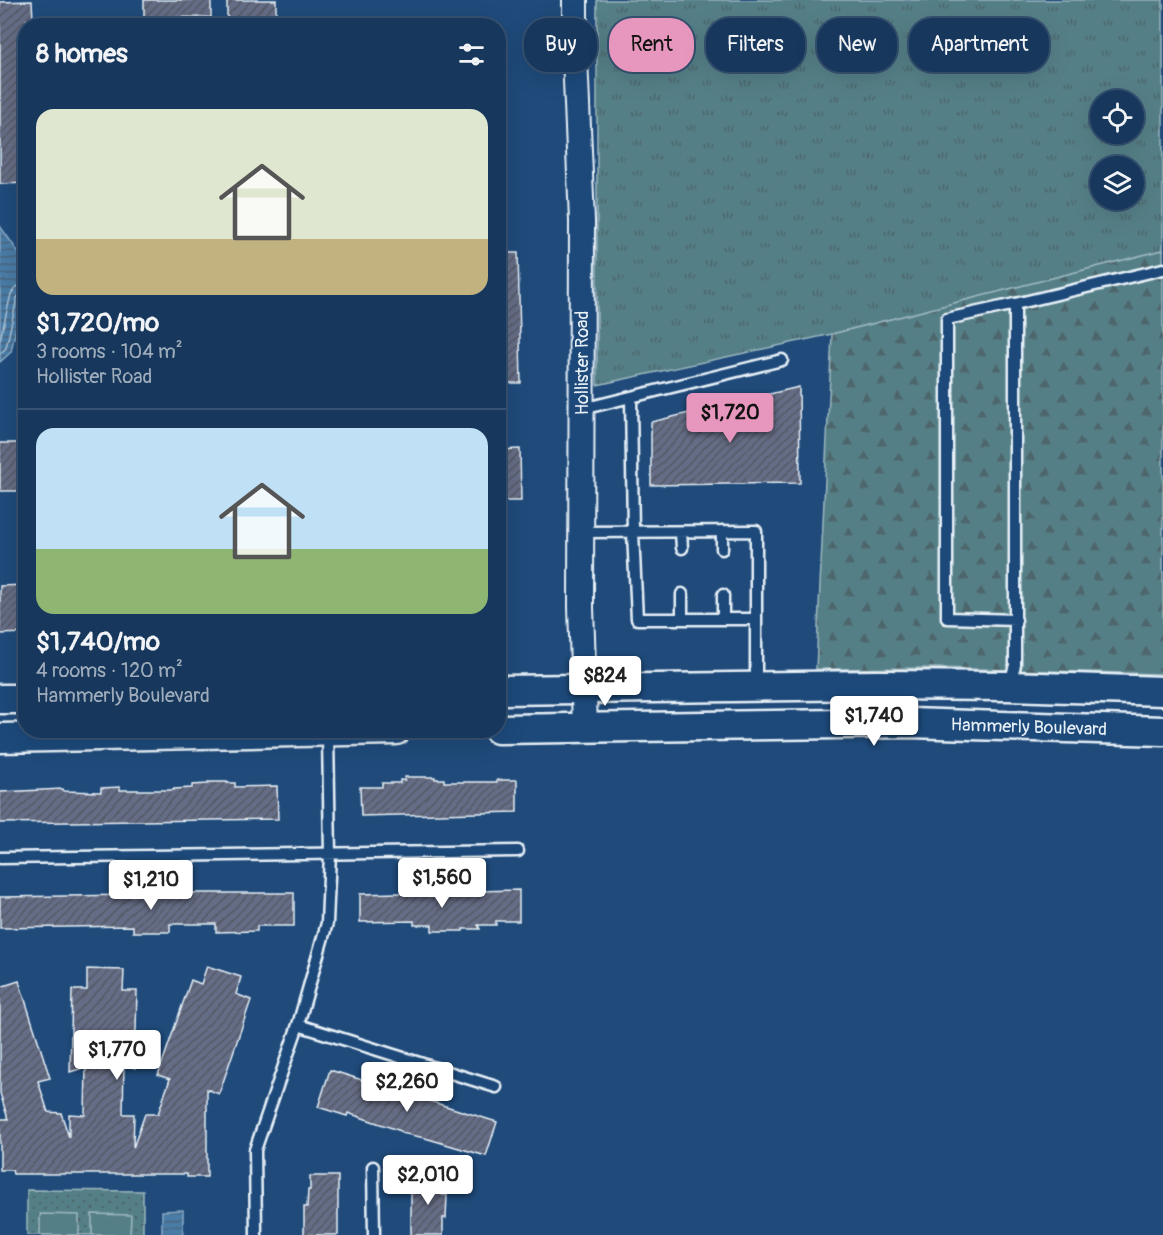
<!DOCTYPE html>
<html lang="en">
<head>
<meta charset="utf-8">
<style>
	body { margin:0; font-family:Pangolin,sans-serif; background:#244365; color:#f1f3f6; height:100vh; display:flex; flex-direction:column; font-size:22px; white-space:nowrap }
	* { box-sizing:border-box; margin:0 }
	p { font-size:20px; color:#9eacbb }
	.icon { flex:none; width:33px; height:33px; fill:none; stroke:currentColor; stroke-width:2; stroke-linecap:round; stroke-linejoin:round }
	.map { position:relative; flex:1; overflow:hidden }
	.panel { position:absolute; left:18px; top:18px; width:488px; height:720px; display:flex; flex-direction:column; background:#17385c; border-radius:24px; box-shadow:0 6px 24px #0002,0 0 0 2px #365272 }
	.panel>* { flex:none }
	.guide { position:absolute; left:524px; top:18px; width:549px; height:54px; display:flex; gap:12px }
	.tools { position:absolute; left:1090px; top:90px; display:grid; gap:12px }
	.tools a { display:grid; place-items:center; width:54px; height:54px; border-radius:50%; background:#17385c; box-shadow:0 6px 24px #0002,0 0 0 2px #365272; font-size:30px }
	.price { position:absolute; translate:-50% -51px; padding:0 14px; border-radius:6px; background:#fff; color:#222; font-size:20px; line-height:39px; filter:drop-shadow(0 2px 3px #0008) }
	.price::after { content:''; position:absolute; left:50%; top:36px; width:18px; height:14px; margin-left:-9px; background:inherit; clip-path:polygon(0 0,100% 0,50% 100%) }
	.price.active { background:#e797bd; color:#111 }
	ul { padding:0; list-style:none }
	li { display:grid; align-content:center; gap:12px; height:318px; padding:0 18px }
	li+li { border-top:2px solid #365272 }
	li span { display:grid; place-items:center; height:186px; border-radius:18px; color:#555 }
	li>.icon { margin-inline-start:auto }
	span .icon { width:108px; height:108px; fill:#fffc; stroke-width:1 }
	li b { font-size:26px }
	h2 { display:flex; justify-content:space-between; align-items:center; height:72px; padding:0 18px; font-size:26px }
	.pill { padding:0 21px; border-radius:24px; background:#17385c; box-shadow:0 6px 24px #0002,0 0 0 2px #365272; font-size:21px; line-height:54px }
	.pill.active { background:#e797bd; color:#111 }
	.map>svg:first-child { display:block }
	.grass { fill:url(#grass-tufts); stroke:#9eb8c0; stroke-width:1.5; fill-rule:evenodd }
	.forest { fill:url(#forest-firs); stroke:#9eb8c0; stroke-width:1.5 }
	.park { fill:url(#park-dots); stroke:#9eb8c0; stroke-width:1.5 }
	.pitch { fill:#547f87; stroke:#9eb8c0; stroke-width:1.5 }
	.water { fill:url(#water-rules); stroke:#89aac7; stroke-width:1.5 }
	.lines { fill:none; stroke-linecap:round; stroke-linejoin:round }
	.shore { stroke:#a8c2d7; stroke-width:1.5 }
	.building { fill:url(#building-hatch); stroke:#e8f1f8; stroke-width:1.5 }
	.service-casing { stroke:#e8f1f8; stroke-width:15 }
	.tertiary-casing { stroke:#e8f1f8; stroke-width:28 }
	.secondary-casing { stroke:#e8f1f8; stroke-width:33 }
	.service { stroke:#1f4a7a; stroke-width:10 }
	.tertiary { stroke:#1f4a7a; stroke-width:24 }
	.secondary { stroke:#1f4a7a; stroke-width:28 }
	.labels { text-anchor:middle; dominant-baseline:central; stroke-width:4.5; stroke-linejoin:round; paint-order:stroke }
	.street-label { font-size:18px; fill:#e8f1f8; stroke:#1f4a7a }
</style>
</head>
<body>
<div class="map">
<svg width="1163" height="1235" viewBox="0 0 1163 1235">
	<defs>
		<pattern id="grass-tufts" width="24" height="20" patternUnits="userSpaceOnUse" patternTransform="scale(1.5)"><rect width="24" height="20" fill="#547f87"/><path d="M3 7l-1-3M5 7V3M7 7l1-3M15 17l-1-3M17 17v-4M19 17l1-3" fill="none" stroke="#4e666c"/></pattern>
		<pattern id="forest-firs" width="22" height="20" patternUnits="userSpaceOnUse" patternTransform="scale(1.5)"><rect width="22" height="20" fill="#547f87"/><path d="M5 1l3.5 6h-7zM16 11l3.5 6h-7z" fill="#4e666c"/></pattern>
		<pattern id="park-dots" width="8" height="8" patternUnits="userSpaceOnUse" patternTransform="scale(1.5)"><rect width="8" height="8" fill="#547f87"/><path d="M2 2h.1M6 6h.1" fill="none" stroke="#4e666c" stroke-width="1.8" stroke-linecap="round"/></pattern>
		<pattern id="water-rules" width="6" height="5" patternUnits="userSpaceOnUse" patternTransform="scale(1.5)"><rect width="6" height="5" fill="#497ba6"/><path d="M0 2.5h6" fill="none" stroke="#48647d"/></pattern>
		<pattern id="building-hatch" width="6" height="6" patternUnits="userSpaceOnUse" patternTransform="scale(1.5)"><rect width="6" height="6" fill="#656d86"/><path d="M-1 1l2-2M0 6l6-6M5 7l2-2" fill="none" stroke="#545965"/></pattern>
	</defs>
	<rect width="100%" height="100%" fill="#1f4a7a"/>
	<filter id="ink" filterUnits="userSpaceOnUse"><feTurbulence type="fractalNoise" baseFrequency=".0167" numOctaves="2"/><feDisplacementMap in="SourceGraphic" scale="12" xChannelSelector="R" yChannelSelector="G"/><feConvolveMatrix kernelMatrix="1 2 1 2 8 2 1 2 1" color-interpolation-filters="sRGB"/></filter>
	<g filter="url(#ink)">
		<path class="grass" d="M 597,0 L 1163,0 L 1163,250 L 832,334 L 597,385 ZM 1101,100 L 1134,100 L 1134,134 L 1101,134 ZM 1101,166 L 1134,166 L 1134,200 L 1101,200 Z"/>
		<path class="forest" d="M 1163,250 L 1163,674 L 936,668 L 816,669 L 832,334 Z"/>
		<path class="park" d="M 27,1190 L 143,1191 L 143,1235 L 27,1235 Z"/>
		<path class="pitch" d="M 40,1214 L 79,1215 L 79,1235 L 40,1235 Z
			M 92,1214 L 131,1215 L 130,1235 L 92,1235 Z"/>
		<path class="water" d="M 0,226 L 26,263 L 25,286 L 11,352 L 0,362 Z
			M 183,1210 L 183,1235 L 162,1235 L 162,1211 Z"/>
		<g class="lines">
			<path class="shore" d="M 0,340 L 11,294 L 16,287 L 26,285
				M 0,354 L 6,348 L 17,298 L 20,294 L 26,293"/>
		</g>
		<path class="building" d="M 144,0 L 211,0 L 211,17 L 144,18 Z
			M 227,0 L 276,0 L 276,18 L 227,18 Z
			M 32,1 L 33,19 L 26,20 L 26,183 L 0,184 L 0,2 Z
			M 498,253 L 518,253 L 521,383 L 498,383 Z
			M 799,387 L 800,483 L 651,485 L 651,422 Z
			M 0,443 L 26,443 L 26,491 L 0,491 Z
			M 520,449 L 521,501 L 498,501 L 498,450 Z
			M 26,585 L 26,633 L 0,634 L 0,586 Z
			M 405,777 L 435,777 L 435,779 L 444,779 L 444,782 L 497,782 L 497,780 L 517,780 L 517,812 L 361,816 L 360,787 L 382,787 L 382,783 L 400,783 L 400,780 L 405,780 Z
			M 208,782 L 227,782 L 227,783 L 235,783 L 235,787 L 277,786 L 278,819 L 0,823 L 0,792 L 63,789 L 63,791 L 101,792 L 101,788 L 120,787 L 120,790 L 174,790 L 174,789 L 192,788 L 192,785 L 208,784 Z
			M 519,890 L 519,921 L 496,921 L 496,925 L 478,925 L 480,929 L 463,929 L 463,931 L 432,931 L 432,925 L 414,925 L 414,921 L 360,922 L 360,894 Z
			M 133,893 L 294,893 L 294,926 L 257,926 L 257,931 L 216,932 L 216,924 L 170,924 L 170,932 L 133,932 L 133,926 L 0,928 L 0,897 L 133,895 Z
			M 207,966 L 241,977 L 236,994 L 251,1000 L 219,1094 L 207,1089 L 207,1177 L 187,1177 L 187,1174 L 13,1174 L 12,1170 L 0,1170 L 0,1119 L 8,1119 L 0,1093 L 0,987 L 19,981 L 50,1078 L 38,1081 L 48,1112 L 61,1113 L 69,1137 L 69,1114 L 85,1115 L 86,1067 L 70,1072 L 72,990 L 87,990 L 87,969 L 124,970 L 123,991 L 137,991 L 135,1068 L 124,1064 L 123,1114 L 134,1114 L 133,1148 L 145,1114 L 158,1114 L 170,1079 L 158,1075 L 191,980 L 201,984 Z
			M 330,1070 L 497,1122 L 486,1156 L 425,1138 L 401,1133 L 401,1131 L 348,1113 L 347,1116 L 318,1107 Z
			M 310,1176 L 338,1176 L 338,1235 L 304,1235 L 304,1207 L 307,1207 L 308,1190 L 310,1190 Z
			M 411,1177 L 442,1177 L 442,1195 L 447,1195 L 446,1218 L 443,1218 L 443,1235 L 411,1235 Z"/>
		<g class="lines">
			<defs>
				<path id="service" d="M 1015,304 L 947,319 L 947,618 L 1016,620
					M 631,398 L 633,532 L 637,619 L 756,619
					M 582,409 L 782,360
					M 722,531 L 722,549
					M 581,532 L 756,531 L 756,686
					M 681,532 L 682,548
					M 682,594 L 682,618
					M 723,595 L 723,619
					M 1009,686 L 1015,665 L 1015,304 L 1163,269
					M 0,858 L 518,851
					M 298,1025 L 496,1087
					M 373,1167 L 374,1235
					M 256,1235 L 255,1150 L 298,1025 L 327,923 L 330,854 L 328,734"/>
				<path id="tertiary" d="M 575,0 L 575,57 L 582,221 L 581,607 L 585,727"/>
				<g id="secondary">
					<path d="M 498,690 L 878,685 L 1008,686 L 1163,691"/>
					<path d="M 0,699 L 26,699"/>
					<path id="s1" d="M 498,729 L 910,723 L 1163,731"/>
					<path d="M 0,738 L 396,730"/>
				</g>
			</defs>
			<use href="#service" class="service-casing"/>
			<use href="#tertiary" class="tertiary-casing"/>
			<use href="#secondary" class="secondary-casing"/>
			<use href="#service" class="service"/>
			<use href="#tertiary" class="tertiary"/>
			<use href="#secondary" class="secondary"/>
		</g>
	</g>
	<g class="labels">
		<g class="street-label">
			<text transform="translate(582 363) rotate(-90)">Hollister Road</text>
			<text stroke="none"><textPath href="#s1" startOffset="531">Hammerly Boulevard</textPath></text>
		</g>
	</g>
</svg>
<div class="tools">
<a><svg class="icon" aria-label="locate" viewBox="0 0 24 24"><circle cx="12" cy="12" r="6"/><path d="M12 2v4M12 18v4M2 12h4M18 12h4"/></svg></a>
<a><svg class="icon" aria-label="layers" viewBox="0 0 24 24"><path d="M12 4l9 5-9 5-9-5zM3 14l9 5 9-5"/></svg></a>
</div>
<b class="price active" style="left:730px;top:444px">$1,720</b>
<b class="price" style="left:605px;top:707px">$824</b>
<b class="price" style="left:874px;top:747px">$1,740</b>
<b class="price" style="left:442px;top:909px">$1,560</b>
<b class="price" style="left:151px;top:911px">$1,210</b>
<b class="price" style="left:117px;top:1081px">$1,770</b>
<b class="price" style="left:407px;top:1113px">$2,260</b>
<b class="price" style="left:428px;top:1206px">$2,010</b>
<div class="guide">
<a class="pill">Buy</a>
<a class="pill active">Rent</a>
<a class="pill">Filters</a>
<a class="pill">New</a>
<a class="pill">Apartment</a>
</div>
<section class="panel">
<h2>8 homes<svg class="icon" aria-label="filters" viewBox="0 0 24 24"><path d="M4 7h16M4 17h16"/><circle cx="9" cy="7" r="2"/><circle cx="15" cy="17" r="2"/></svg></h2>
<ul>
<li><span style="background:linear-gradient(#dfe7d0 70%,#c2b280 0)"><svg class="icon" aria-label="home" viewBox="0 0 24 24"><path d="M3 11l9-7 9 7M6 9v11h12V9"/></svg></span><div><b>$1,720/mo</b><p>3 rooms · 104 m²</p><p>Hollister Road</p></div></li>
<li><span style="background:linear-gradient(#bfe0f5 65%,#8fb573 0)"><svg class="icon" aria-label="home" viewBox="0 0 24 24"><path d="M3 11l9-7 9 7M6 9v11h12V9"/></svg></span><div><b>$1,740/mo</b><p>4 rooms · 120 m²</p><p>Hammerly Boulevard</p></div></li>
</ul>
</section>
</div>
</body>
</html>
